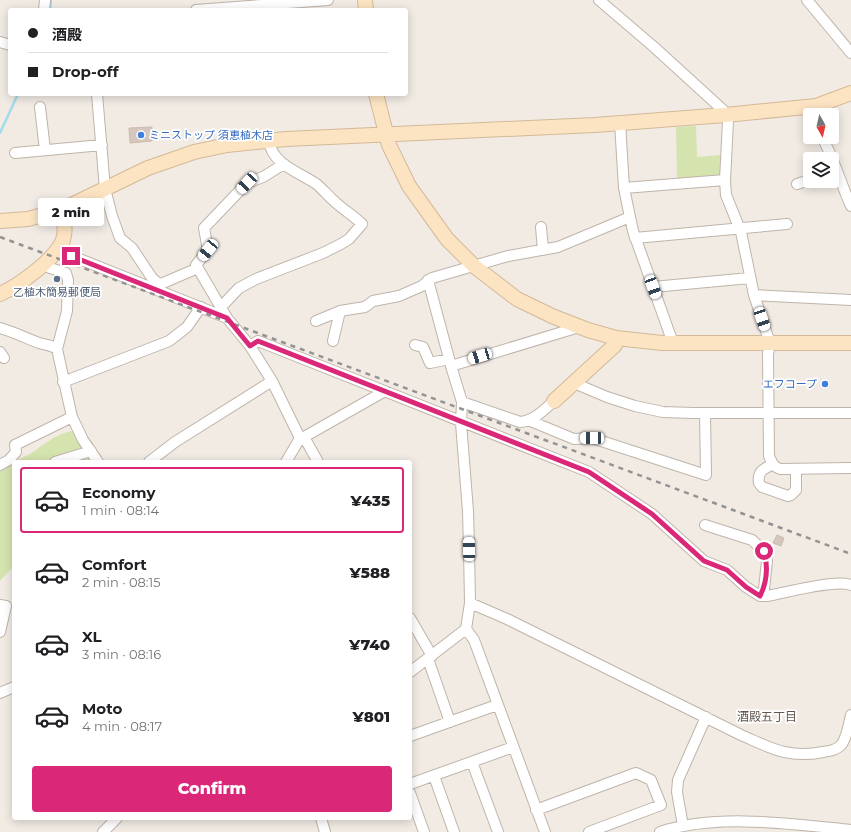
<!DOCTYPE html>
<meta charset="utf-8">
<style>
body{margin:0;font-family:Montserrat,"Noto Sans JP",sans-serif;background:#f2f2f2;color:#202124;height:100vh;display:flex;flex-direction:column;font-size:15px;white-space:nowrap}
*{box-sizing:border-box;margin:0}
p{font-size:13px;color:#757577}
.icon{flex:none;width:22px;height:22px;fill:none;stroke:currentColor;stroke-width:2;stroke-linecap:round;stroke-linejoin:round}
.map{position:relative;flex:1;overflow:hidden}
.panel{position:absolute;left:12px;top:460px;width:400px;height:360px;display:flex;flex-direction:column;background:#fff;border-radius:4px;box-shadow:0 2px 10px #0003}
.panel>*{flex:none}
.top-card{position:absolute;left:8px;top:8px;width:400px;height:88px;border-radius:4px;box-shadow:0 2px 10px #0003;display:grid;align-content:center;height:88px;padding:0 20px;background:#fff}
.needle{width:26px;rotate:172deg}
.buttons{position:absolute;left:803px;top:108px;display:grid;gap:8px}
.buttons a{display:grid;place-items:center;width:36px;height:36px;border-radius:4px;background:#fff;box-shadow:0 2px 10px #0003;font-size:20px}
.end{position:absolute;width:18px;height:18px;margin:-9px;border:5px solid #db2777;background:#fff;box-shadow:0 0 0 2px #fff}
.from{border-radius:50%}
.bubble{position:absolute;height:28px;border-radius:4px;background:#fff;box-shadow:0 2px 10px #0003;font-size:13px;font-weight:800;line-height:28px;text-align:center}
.car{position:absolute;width:12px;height:24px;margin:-12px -6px;border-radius:5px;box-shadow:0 0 3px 1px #0007;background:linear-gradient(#fff 24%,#345 0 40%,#fff 0 76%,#345 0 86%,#fff 0)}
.top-card b{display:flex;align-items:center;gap:14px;height:38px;font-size:15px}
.top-card b+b{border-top:1px solid #e0e0e0}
.top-card i{width:10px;height:10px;background:#202124}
ul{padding:7px 0 0;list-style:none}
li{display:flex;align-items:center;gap:12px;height:66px;margin:0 8px 6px;padding:0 12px;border:2px solid transparent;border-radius:4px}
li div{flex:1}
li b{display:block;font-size:15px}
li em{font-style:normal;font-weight:800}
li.selected{border-color:#db2777}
li>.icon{width:36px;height:36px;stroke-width:1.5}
.button{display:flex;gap:8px;margin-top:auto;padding:8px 20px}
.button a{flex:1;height:46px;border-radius:4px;background:#db2777;color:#fff;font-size:16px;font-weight:800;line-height:46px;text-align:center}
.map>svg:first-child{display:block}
.green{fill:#d5e4ae}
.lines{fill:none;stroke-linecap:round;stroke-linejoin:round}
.stream{stroke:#a2dbec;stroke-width:2.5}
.building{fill:#d5c7bd;stroke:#cdbbad}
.street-casing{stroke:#bfb4aa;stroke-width:12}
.secondary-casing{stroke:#d3b997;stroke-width:16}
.street{stroke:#fff;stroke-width:10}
.secondary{stroke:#fce4c3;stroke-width:14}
.rail{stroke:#939393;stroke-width:2.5;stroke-dasharray:5 5;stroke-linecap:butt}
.route{stroke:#db2777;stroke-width:5}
.shop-dot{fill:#3f7fe0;stroke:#fff;stroke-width:1.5}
.service-dot{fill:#5c6f8a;stroke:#fff;stroke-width:1.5}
.labels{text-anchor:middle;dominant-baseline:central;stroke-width:3.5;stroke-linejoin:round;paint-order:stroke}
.shop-label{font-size:11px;fill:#366cbe;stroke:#fff;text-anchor:start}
.service-label{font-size:11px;fill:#4e5e75;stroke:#fff}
.neighbourhood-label{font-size:12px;fill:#65574c;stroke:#fff}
</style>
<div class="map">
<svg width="851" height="832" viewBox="0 0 851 832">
<rect width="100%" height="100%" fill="#f1ebe4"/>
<path class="green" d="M 696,126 L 697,157 L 722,155 L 723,175 L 677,180 L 676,127 Z
M 72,431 L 85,434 L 93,443 L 94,462 L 14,462 L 14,566 L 0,581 L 0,465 C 11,463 20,459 30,454 C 44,445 55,434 72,431 Z"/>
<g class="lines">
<path class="stream" d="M 50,10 L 51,0
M 0,133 L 18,94"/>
</g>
<path class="building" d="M 152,127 L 152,141 L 130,143 L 129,128 Z
M 777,535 L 784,538 L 781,546 L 773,543 Z"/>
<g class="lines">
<defs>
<path id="street" d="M 599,0 L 654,47 L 723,110 L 728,121 L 725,180 L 726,195 L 741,232 L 754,295 L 770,343 L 768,354 L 769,456 C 772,463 773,466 780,469 L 851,468
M 807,0 L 851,53
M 44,10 L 45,0
M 196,10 L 328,0
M 0,42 L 10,45
M 97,94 L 105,189 L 112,216 L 120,238 L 132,248 L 152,278 L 159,284 L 163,283 L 198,268
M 40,107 L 45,150
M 620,123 L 624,188
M 822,137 C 834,159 841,184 851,206
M 15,153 L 102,145
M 284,164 L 263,177 L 247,183 L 204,228 L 208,250 L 196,265 L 227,318 L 250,346 L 272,381 L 300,438 L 304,437 L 318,462
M 797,184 L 810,180
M 630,217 L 633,231 L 673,343
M 541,227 L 543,250
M 635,238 L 787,224
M 57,250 L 227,318
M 44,264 L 50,268 L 66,273 L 68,280 L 67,311 L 57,349
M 653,287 L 750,278
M 754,295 L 851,300
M 221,307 L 239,288 L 256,279 L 323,253 L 341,244 L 349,239 L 362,224 C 353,215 342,209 333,200 C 327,195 322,188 315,183 C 298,172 272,164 269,141
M 316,321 L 340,311 L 365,307 L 373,301 L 399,296 L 422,286 L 432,278 L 508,256 L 558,247 L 630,217 L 624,188 L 725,180
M 0,328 C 14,332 26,338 39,343 C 46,345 51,345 57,349 L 72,417 L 83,440 L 98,462
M 333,341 L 340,311
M 415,345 L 423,347 L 430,363 L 449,359
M 250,346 L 258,341 L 589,472 L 652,514 L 704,561 L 727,570 L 746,587 L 760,596 L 767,596 C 785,593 835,579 851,585
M 0,352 L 4,358
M 451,366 L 579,327
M 63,382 L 169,341 L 187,327 L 201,307
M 574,383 L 607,397 L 635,406 L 663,412 L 693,413 L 851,413
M 462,402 L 520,422 C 534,421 545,409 554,401
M 528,420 L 574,439 L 592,438 L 706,475 L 705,413
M 304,437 L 385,391
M 55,462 L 91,451
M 149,462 L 175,442 L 272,381
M 286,462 L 300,438
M 773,464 C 764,469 757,471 759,483 L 762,487 L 788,496 L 791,495 L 796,490 L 796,469
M 0,465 L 9,460 L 16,452 L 15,445 L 72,417
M 705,525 L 752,540 L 764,551 L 767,561 L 764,589 L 760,596
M 470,603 L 507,619 L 741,735 C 771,748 788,759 823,752 C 830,751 837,750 842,744 C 847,736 849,724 851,715
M 0,605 L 6,606 L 0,632
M 410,618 L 432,656
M 466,629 L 474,640 L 545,832
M 428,659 L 450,722
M 410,672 L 466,629 L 470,603 L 469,549 L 468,511 L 461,423 L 462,402 L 451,366 L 428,280
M 0,693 L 14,687
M 410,736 L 497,705
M 472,762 L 498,832
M 434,776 L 454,832
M 410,784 L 513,747
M 410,793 L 424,832
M 536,810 L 636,773 L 651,780 L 661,805 L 589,832
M 321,818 L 325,832
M 683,826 L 677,792 L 678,780 L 706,717
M 103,832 L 117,818
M 660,832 C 717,813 792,824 851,830"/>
<path id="secondary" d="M 365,0 L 366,10
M 376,94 L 389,145 L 409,186 L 447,239 L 474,266 L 517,299 L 552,316 L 588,330 L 616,338 L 662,343 L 851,343
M 0,221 L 28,219 L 61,210 L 148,168 L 194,152 L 227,145 L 286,139 L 595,125 L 725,115 L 816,106 L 851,93
M 0,294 C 18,286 56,259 63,240 C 66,231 64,219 61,210
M 554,401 L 615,345 L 616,338"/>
</defs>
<use href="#street" class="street-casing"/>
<use href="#secondary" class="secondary-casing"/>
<use href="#street" class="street"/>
<use href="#secondary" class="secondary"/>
<path class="rail" d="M 0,237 L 851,554"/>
</g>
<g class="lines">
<path class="route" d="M 71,256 L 227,318 L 250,346 L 258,341 L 589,472 L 652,514 L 704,561 L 727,570 L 746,587 L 760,596 C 767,582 768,566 764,551"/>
</g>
<g class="shop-dot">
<circle cx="141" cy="135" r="4"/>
<circle cx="825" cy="384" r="4"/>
</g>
<circle class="service-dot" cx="57" cy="279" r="4"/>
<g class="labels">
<g class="shop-label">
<text x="149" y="135">ミニストップ 須恵植木店</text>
<text x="817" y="384" text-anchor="end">エフコープ</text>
</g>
<g class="service-label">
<text x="57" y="292">乙植木簡易郵便局</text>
</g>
<g class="neighbourhood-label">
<text x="767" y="716">酒殿五丁目</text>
</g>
</g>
</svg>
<div class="buttons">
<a><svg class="needle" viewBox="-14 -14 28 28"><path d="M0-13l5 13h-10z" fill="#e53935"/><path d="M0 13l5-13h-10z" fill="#757577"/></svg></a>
<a><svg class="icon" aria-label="layers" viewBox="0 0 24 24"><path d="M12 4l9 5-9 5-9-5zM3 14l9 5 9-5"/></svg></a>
</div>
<i class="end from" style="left:764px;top:551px"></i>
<i class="end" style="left:71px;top:256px"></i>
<div class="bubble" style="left:38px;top:198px;width:66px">2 min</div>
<i class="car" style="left:247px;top:183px;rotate:223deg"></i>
<i class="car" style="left:208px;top:250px;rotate:219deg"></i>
<i class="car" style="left:653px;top:287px;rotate:160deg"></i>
<i class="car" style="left:762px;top:319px;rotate:161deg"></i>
<i class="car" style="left:480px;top:356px;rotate:253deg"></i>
<i class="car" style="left:592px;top:438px;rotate:270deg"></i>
<i class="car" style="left:469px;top:549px;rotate:359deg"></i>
<div class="top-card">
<b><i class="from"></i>酒殿</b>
<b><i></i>Drop-off</b>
</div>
<section class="panel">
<ul>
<li class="selected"><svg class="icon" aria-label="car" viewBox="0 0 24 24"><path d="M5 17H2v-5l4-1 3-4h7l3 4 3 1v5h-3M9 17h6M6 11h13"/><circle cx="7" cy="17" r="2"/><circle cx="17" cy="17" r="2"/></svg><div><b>Economy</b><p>1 min · 08:14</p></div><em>¥435</em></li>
<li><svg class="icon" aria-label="car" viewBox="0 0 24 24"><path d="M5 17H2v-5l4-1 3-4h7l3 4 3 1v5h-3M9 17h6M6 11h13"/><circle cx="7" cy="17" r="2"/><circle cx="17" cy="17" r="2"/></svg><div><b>Comfort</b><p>2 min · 08:15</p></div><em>¥588</em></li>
<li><svg class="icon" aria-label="car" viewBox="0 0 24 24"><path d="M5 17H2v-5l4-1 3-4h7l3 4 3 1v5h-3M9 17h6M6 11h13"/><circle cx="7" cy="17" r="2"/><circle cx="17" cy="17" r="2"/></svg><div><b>XL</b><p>3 min · 08:16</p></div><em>¥740</em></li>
<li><svg class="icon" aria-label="car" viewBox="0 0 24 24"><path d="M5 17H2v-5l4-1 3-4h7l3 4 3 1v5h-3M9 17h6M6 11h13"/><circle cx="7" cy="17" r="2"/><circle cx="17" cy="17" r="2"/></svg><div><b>Moto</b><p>4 min · 08:17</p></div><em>¥801</em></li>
</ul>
<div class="button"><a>Confirm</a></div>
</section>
</div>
